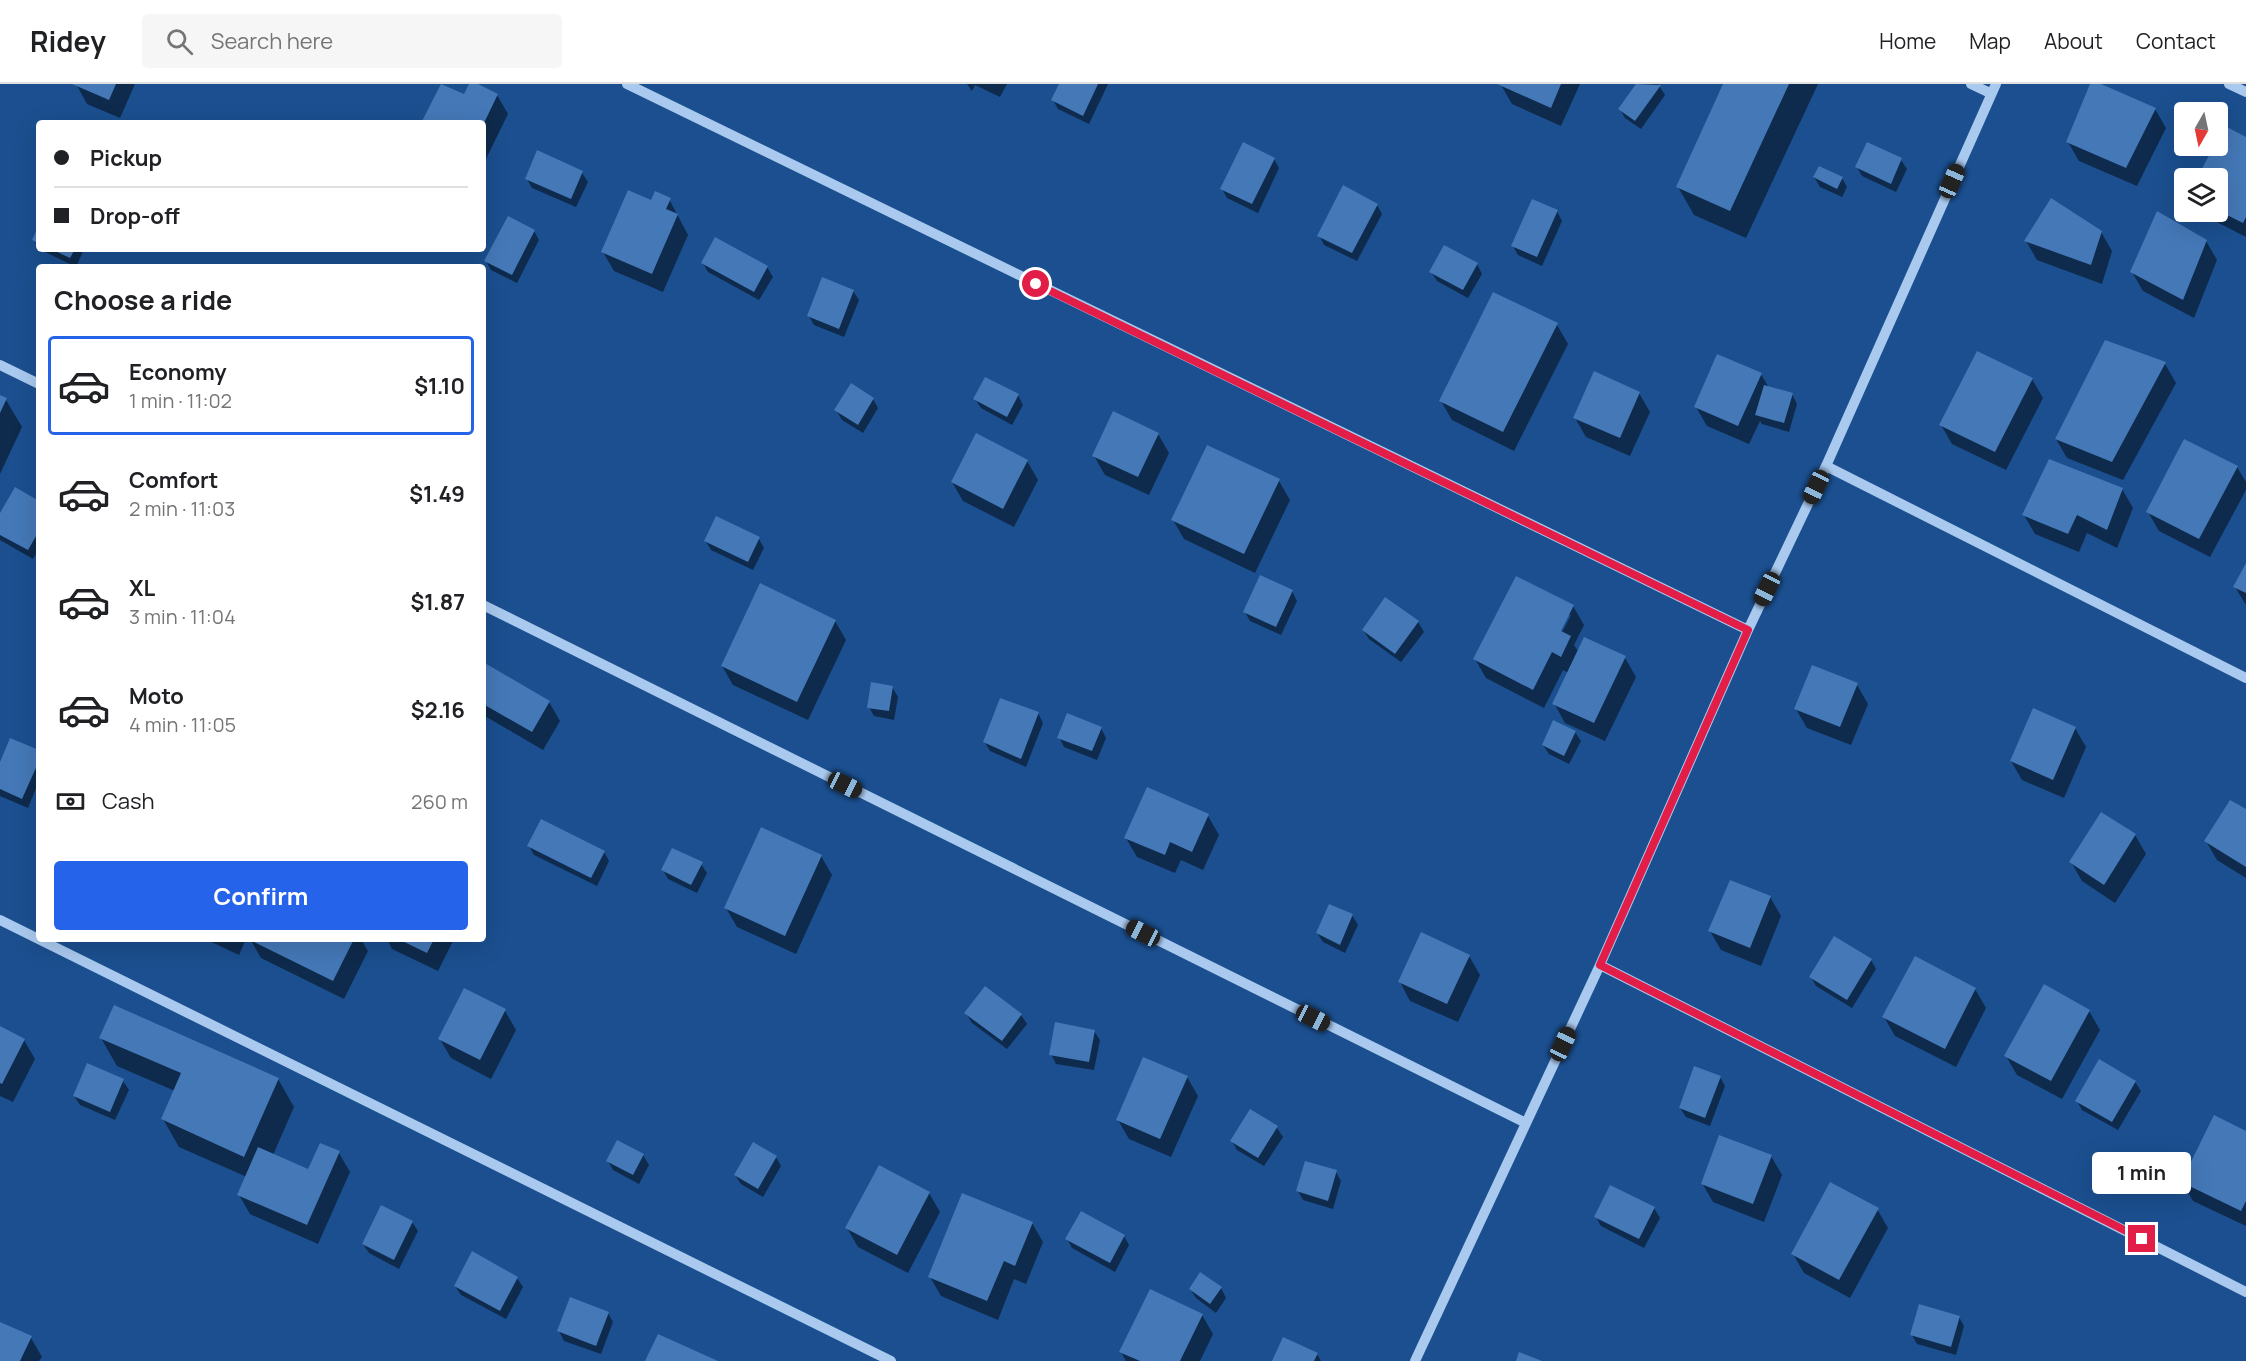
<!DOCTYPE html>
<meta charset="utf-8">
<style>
body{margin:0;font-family:Manrope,sans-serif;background:#f6f6f6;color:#202124;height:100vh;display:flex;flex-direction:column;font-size:22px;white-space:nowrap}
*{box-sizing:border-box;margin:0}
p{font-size:20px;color:#757577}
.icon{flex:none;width:33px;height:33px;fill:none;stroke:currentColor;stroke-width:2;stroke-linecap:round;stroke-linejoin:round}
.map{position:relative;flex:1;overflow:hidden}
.sheet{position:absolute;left:36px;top:180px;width:450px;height:678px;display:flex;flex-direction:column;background:#fff;border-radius:6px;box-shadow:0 6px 24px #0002}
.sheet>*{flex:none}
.top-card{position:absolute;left:36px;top:36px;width:450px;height:132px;border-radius:6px;box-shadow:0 6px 24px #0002;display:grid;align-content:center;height:132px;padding:0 18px;background:#fff}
.needle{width:39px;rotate:189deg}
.buttons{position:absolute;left:2174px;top:18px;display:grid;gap:12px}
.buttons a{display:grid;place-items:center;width:54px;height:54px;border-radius:6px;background:#fff;box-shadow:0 6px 24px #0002;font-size:30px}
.end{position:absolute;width:27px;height:27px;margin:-14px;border:8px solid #e11d48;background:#fff;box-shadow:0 0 0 3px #fff}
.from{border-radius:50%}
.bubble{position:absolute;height:42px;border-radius:6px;background:#fff;box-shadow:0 6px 24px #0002;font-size:20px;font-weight:700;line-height:42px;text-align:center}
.car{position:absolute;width:18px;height:36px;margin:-18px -9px;border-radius:8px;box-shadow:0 0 4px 2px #0007;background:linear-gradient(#222 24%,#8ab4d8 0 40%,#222 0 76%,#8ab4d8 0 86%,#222 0)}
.top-card b{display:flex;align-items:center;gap:21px;height:57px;font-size:22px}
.top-card b+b{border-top:2px solid #e0e0e0}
.top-card i{width:15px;height:15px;background:#202124}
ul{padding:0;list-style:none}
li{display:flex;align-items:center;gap:18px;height:99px;margin:0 12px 9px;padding:0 6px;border:3px solid transparent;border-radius:6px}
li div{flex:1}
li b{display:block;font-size:22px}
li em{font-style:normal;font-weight:700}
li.selected{border-color:#2563eb}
li>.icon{width:54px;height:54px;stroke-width:1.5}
h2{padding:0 18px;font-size:27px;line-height:72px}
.pay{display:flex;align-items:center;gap:15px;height:66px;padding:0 18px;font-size:22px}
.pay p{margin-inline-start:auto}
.action{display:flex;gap:12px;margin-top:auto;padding:12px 18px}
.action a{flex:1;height:69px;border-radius:6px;background:#2563eb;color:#fff;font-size:24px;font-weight:700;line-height:69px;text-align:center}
header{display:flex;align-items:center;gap:36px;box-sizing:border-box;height:84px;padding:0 30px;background:#fff;border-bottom:2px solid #e0e0e0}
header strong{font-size:28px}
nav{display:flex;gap:33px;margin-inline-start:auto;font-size:21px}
.search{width:420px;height:54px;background:#f6f6f6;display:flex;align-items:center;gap:15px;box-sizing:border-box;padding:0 21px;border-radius:6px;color:#757577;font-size:22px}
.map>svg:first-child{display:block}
.shadow{fill:#0007;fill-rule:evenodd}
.building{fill:#4478b7}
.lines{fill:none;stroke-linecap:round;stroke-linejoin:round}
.minor{stroke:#a9c9ee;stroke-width:10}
.route{stroke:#e11d48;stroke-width:8}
</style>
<header>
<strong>Ridey</strong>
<div class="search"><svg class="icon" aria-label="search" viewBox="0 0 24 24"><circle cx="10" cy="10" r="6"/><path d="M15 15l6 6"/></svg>Search here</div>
<nav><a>Home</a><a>Map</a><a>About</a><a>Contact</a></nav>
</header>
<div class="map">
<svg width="2246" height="1277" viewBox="0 0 2246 1277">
<rect width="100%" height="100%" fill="#1b4f8f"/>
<path class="shadow" d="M 76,0 L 135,0 L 120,34 L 87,20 Z
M 470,0 L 475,0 L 497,11 L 508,30 L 483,81 L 483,39 L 423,39 L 465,12 Z
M 967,0 L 1007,0 L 1000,13 L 975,1 L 972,7 Z
M 1060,0 L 1108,0 L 1089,40 L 1058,25 L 1053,16 Z
M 1580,0 L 1561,42 L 1512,20 L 1501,1 Z
M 1637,0 L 1658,0 L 1665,11 L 1641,45 L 1625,34 L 1620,25 Z
M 1725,0 L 1818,0 L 1746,154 L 1694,131 L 1678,103 Z
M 2092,0 L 2098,0 L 2155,25 L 2166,44 L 2137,102 L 2079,77 L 2068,58 Z
M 2246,55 L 2246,153 L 2201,130 L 2200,128 L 2217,128 L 2217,94 L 2199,94 L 2217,60 Z
M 538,68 L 582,89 L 588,98 L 576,123 L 532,104 L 527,95 Z
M 1274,75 L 1279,84 L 1258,129 L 1227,114 L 1222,105 Z
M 1901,76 L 1907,85 L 1896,108 L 1862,92 L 1857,83 Z
M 1814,93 L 1842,94 L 1847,103 L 1842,113 L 1820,103 Z
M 669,115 L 688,151 L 663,208 L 614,187 L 603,168 L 652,118 Z
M 1377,121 L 1382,130 L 1357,177 L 1324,161 L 1319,151 Z
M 1557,127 L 1562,137 L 1542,182 L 1518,171 L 1513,162 Z
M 39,144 L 39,165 L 84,165 L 76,183 L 39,165 L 34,156 Z
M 534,147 L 539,156 L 517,199 L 491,186 L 486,177 Z
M 2101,148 L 2112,167 L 2102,200 L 2037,176 L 2026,157 Z
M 2206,157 L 2217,176 L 2194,234 L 2143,207 L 2132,188 Z
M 703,179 L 767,183 L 773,193 L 759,216 L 708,188 Z
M 1477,180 L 1482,190 L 1468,214 L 1437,197 L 1431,188 Z
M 853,207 L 859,216 L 844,253 L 814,241 L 809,232 Z
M 1557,241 L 1568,260 L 1514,367 L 1452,336 L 1441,317 Z
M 2106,258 L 2165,280 L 2176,299 L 2123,396 L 2067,374 L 2056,355 Z
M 1761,290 L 1769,304 L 1792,310 L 1797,320 L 1789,348 L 1762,340 L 1760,337 L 1749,360 L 1707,342 L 1696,323 Z
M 2032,295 L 2043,314 L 2006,386 L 1952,360 L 1941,341 Z
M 1639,309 L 1650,328 L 1630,372 L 1586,353 L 1575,334 Z
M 1018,311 L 1023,321 L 1012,341 L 981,324 L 975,315 Z
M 0,313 L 6,316 L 22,343 L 0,390 Z
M 873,315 L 878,324 L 863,349 L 842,336 L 836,326 Z
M 1158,350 L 1169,369 L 1149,411 L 1105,391 L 1094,372 Z
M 1027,377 L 1038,396 L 1014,443 L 963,417 L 952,398 Z
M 2237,383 L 2246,398 L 2246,406 L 2210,473 L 2159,447 L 2148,428 Z
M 1279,397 L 1290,416 L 1255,489 L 1184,455 L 1173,436 Z
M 2122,405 L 2133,424 L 2117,464 L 2087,449 L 2079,468 L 2035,450 L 2024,431 Z
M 39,419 L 39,465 L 33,475 L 0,456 L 0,432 Z
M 759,455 L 764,464 L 753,486 L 711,466 L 705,456 Z
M 2246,482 L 2246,521 L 2235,503 Z
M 1292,507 L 1297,517 L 1281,551 L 1250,537 L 1245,528 Z
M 1385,515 L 1418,538 L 1424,548 L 1401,578 L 1369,555 L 1363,546 Z
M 1573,522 L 1584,541 L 1574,561 L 1578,567 L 1625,574 L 1636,593 L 1605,657 L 1565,639 L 1554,619 L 1568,589 L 1563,586 L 1544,624 L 1486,594 L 1475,575 ZM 1568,531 L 1571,531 L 1559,554 L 1556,553 Z
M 835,537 L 846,556 L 808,636 L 733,601 L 722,582 Z
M 483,580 L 549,618 L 560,637 L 543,666 L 483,631 Z
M 1857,601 L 1868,620 L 1851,661 L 1807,644 L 1796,625 Z
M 892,603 L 898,613 L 894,636 L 874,632 L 869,623 Z
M 1038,629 L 1043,639 L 1026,683 L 990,667 L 984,657 Z
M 1101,644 L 1106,654 L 1097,676 L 1064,663 L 1059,653 Z
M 2075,644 L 2086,663 L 2064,714 L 2022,696 L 2011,677 Z
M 1575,648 L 1581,657 L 1569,680 L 1549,670 L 1543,661 Z
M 39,668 L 39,697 L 28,724 L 0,712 L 0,682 Z
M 2246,727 L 2246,794 L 2217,776 L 2206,757 Z
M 1208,732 L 1219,751 L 1203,786 L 1181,776 L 1175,789 L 1137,773 L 1126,754 Z
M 2135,751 L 2146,770 L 2115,819 L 2082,797 L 2071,778 Z
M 529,762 L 604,768 L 609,777 L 597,802 L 534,771 Z
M 821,772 L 832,791 L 796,870 L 737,843 L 726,824 Z
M 701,780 L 707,789 L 697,809 L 668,795 L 663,786 Z
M 1770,813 L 1781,832 L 1761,882 L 1721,866 L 1710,847 Z
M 1330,822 L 1352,831 L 1358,841 L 1345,869 L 1323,858 L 1317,849 Z
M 205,855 L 246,855 L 239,871 Z
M 250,855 L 361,855 L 368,867 L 344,915 L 261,874 Z
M 387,855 L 454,855 L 438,887 L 392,865 Z
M 1469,872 L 1480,891 L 1458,938 L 1410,917 L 1400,898 Z
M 1871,876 L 1876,885 L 1852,924 L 1816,902 L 1811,893 Z
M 986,905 L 1021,931 L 1027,940 L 1007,965 L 972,939 L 966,929 Z
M 1975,905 L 1986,924 L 1956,983 L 1895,952 L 1884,933 Z
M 505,927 L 516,946 L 491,995 L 451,974 L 440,955 Z
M 2089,927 L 2100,946 L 2062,1015 L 2017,991 L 2006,972 Z
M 0,944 L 24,956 L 35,975 L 13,1018 L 0,1012 Z
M 1094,947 L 1100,956 L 1094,986 L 1056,980 L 1051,970 Z
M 101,954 L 278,995 L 294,1023 L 273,1071 L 309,1087 L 339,1069 L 350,1088 L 318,1160 L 250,1130 L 239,1111 L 247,1093 L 179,1063 L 163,1035 L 175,1007 L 117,982 Z
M 88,981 L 123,997 L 129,1006 L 115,1036 L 80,1021 L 74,1012 Z
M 1187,993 L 1198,1012 L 1171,1073 L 1129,1055 L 1118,1036 Z
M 1720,993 L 1725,1002 L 1710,1042 L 1686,1033 L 1680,1024 Z
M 2135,998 L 2141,1007 L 2118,1046 L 2082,1026 L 2077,1017 Z
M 1251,1027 L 1277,1044 L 1283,1053 L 1264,1082 L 1237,1066 L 1232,1057 Z
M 2246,1048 L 2246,1142 L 2193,1117 L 2182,1098 Z
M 643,1071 L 649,1081 L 639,1100 L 613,1086 L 608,1077 Z
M 1771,1072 L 1782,1091 L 1764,1138 L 1713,1118 L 1702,1099 Z
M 776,1073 L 781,1082 L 763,1113 L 741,1100 L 735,1091 Z
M 1336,1088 L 1341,1097 L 1333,1125 L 1303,1116 L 1298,1107 Z
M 1611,1103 L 1654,1124 L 1660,1134 L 1644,1164 L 1601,1142 L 1596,1133 Z
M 929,1109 L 940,1128 L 908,1189 L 858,1163 L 847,1144 Z
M 1877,1125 L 1888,1144 L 1850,1214 L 1804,1189 L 1793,1170 Z
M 412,1138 L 418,1147 L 399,1185 L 369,1169 L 363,1160 Z
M 1032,1139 L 1043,1158 L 1026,1200 L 1014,1195 L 998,1236 L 941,1212 L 930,1193 Z
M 1124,1152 L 1129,1161 L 1115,1188 L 1072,1164 L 1067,1155 Z
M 517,1194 L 523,1203 L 506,1235 L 461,1211 L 455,1202 Z
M 1221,1204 L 1226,1214 L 1216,1229 L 1196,1214 L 1190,1205 Z
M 608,1229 L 613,1238 L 601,1270 L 564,1257 L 559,1247 Z
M 1202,1231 L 1213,1250 L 1200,1277 L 1126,1277 L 1121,1268 Z
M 1959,1233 L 1964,1242 L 1956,1271 L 1917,1260 L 1912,1251 Z
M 0,1239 L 31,1254 L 42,1273 L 39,1277 L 0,1277 Z
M 1317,1270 L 1321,1277 L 1274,1277 Z"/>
<path class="building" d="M 72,0 L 116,0 L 109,16 Z
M 441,0 L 464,10 L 469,0 L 478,0 L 498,10 L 484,39 L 421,39 Z
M 1059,0 L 1098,0 L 1083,32 L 1051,16 Z
M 1497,0 L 1561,0 L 1551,24 Z
M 1636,0 L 1661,1 L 1635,37 L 1618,25 Z
M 1723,0 L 1789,0 L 1730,127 L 1676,103 Z
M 2090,0 L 2101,0 L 2156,24 L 2126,84 L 2066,58 Z
M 2225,42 L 2246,53 L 2246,133 L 2243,139 L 2217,126 L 2217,94 L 2197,94 L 2214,62 L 2217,62 L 2217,57 Z
M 1243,58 L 1275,74 L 1252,120 L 1220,105 Z
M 1867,58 L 1902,74 L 1891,100 L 1855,83 Z
M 537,66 L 583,87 L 571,115 L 525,95 Z
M 1819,82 L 1843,93 L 1837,105 L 1813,93 Z
M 1343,101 L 1378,120 L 1352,169 L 1317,152 Z
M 628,106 L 651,116 L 655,107 L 671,114 L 666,125 L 678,130 L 652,190 L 601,168 Z
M 2051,114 L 2102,147 L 2091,181 L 2024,157 Z
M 1532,115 L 1558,126 L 1537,173 L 1511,162 Z
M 2157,127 L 2207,156 L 2183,216 L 2130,188 Z
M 508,132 L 535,146 L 512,191 L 484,177 Z
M 39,141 L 39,160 L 32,156 Z
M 715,153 L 768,182 L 754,208 L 701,179 Z
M 1444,161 L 1478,179 L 1463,206 L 1429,188 Z
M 51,165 L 75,165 L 70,174 Z
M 822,193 L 854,206 L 839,245 L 807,232 Z
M 1493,208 L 1558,239 L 1503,348 L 1439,317 Z
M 2105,256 L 2166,278 L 2112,378 L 2055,355 Z
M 1977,267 L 2033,294 L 1995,368 L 1939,341 Z
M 1717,270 L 1762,289 L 1738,342 L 1694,323 Z
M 1594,287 L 1640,308 L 1620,354 L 1573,334 Z
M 985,293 L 1019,310 L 1007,333 L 973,315 Z
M 851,299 L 874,314 L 858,341 L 834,326 Z
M 1764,301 L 1793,309 L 1784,339 L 1755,331 Z
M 0,311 L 7,314 L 0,329 Z
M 1113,327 L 1159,349 L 1138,393 L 1092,372 Z
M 976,349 L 1028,376 L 1003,425 L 951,398 Z
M 2184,355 L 2238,382 L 2199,455 L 2146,428 Z
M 1207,361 L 1280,395 L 1244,470 L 1171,436 Z
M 2049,375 L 2123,404 L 2107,446 L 2077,431 L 2068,450 L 2022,431 Z
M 15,403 L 39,417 L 39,447 L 28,466 L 0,451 L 0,429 Z
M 716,432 L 760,453 L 748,478 L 704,457 Z
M 2246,479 L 2246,509 L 2233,503 Z
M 1260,491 L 1293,506 L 1276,543 L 1243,528 Z
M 1516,492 L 1574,521 L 1561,547 L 1571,552 L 1561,573 L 1552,568 L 1533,606 L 1473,575 Z
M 760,499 L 836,536 L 797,618 L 721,582 Z
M 1385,513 L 1419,537 L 1395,570 L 1362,546 Z
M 1584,553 L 1626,572 L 1594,639 L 1552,620 Z
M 483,578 L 550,617 L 532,648 L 483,620 Z
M 1812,581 L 1858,599 L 1840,643 L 1794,625 Z
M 871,598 L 893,602 L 889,627 L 867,624 Z
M 1000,614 L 1039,628 L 1021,675 L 983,658 Z
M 2033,624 L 2076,643 L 2053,696 L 2010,677 Z
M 1067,629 L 1102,643 L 1092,667 L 1057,654 Z
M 1553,636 L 1576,647 L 1564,672 L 1542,661 Z
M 10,654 L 39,666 L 39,677 L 22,715 L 0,705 L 0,678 Z
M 1147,703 L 1209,730 L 1192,768 L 1170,758 L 1165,771 L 1124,754 Z
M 2230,716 L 2246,725 L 2246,783 L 2204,757 Z
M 2101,728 L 2136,750 L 2104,801 L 2069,778 Z
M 541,735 L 605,767 L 591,794 L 527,762 Z
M 761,743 L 822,771 L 785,852 L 724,824 Z
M 672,764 L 703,778 L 691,801 L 661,786 Z
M 1730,796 L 1771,812 L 1750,864 L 1708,847 Z
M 1329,820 L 1353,830 L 1340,861 L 1316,849 Z
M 1421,848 L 1470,871 L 1447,920 L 1398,898 Z
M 1834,852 L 1872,875 L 1847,916 L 1809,893 Z
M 248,855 L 354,855 L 333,897 Z
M 398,855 L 434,855 L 427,869 Z
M 1915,872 L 1976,904 L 1945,965 L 1882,933 Z
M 2044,900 L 2090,926 L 2051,997 L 2004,972 Z
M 985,902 L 1022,930 L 1002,957 L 964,929 Z
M 464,904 L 506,925 L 480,976 L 438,955 Z
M 114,921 L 279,994 L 244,1073 L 161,1035 L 181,989 L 99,954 Z
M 1055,938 L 1095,946 L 1089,978 L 1049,971 Z
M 0,942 L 25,955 L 2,1000 L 0,999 Z
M 1143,973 L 1188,992 L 1160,1055 L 1116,1036 Z
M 2099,975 L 2136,997 L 2112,1038 L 2075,1017 Z
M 87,979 L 124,995 L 110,1028 L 73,1012 Z
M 1694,982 L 1721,992 L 1705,1034 L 1679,1024 Z
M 1250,1025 L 1278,1042 L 1258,1074 L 1230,1057 Z
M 2214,1031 L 2246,1047 L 2246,1117 L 2241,1127 L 2181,1098 Z
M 1719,1051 L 1772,1071 L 1753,1120 L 1701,1100 Z
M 617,1056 L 644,1070 L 633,1091 L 606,1077 Z
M 753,1058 L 777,1072 L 758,1105 L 734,1091 Z
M 320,1059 L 340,1067 L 307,1141 L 237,1111 L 258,1063 L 308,1085 Z
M 1305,1077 L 1337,1086 L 1328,1117 L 1296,1107 Z
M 879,1081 L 930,1108 L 897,1171 L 845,1144 Z
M 1830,1098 L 1879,1124 L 1839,1196 L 1791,1170 Z
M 1610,1101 L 1655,1123 L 1639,1155 L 1594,1133 Z
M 962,1109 L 1033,1138 L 1015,1182 L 1004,1177 L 987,1217 L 928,1193 Z
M 381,1121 L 413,1137 L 394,1176 L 362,1160 Z
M 1081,1127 L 1125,1151 L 1110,1179 L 1065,1155 Z
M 472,1167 L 518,1193 L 500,1227 L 454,1202 Z
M 1200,1188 L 1222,1203 L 1210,1220 L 1189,1205 Z
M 1150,1205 L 1203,1230 L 1180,1277 L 1140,1277 L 1119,1268 Z
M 570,1213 L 609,1228 L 596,1262 L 557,1247 Z
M 1919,1220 L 1960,1232 L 1951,1263 L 1910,1251 Z
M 0,1238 L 32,1252 L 20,1277 L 0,1277 Z
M 658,1250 L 718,1277 L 645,1277 Z
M 1283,1253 L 1318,1269 L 1314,1277 L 1272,1277 Z
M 1519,1268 L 1542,1277 L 1516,1277 Z"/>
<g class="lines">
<path class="minor" d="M 627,0 L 1748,546
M 1971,0 L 1990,9
M 2229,0 L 2246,8
M 0,281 L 39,300
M 1826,382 L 2246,594
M 483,521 L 1526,1039
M 0,836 L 891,1277
M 1600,881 L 2246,1208
M 1415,1277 L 1600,881 L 1748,546 L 1826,382 L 1996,0"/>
</g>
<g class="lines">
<path class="route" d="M 1036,200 L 1748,546 L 1600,881 L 2142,1155"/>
</g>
</svg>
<div class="buttons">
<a><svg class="needle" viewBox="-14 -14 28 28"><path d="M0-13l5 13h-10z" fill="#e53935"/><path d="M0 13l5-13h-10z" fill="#757577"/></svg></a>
<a><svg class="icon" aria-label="layers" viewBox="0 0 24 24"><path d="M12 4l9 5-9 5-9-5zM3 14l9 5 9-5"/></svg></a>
</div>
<i class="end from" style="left:1036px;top:200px"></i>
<i class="end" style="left:2142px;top:1155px"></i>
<div class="bubble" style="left:2092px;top:1068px;width:99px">1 min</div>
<i class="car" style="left:1952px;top:97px;rotate:24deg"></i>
<i class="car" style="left:1816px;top:403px;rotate:205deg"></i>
<i class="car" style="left:1767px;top:505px;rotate:206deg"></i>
<i class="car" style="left:845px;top:701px;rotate:116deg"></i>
<i class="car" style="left:1143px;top:849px;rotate:297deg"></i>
<i class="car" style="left:1313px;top:934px;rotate:117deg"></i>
<i class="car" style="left:1563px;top:960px;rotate:25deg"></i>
<div class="top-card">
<b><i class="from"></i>Pickup</b>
<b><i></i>Drop-off</b>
</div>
<section class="sheet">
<h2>Choose a ride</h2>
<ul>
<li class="selected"><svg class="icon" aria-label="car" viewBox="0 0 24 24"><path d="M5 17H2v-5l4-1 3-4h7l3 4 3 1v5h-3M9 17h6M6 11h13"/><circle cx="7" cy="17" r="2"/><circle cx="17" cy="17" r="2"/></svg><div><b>Economy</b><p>1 min · 11:02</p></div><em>$1.10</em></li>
<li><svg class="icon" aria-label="car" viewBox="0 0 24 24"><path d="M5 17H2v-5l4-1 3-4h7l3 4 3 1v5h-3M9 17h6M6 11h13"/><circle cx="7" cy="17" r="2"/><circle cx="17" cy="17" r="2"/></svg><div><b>Comfort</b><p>2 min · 11:03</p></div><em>$1.49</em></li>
<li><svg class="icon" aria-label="car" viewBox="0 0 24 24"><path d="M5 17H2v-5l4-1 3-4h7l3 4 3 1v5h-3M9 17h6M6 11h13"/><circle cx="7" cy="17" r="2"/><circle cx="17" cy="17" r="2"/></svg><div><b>XL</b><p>3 min · 11:04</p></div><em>$1.87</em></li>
<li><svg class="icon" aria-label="car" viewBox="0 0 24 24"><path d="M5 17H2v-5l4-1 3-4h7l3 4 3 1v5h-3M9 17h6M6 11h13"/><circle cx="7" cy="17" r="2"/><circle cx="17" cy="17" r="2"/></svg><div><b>Moto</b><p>4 min · 11:05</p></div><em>$2.16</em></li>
</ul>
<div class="pay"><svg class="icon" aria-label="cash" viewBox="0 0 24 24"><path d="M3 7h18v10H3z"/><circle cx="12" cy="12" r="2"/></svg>Cash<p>260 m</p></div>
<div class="action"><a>Confirm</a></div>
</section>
</div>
